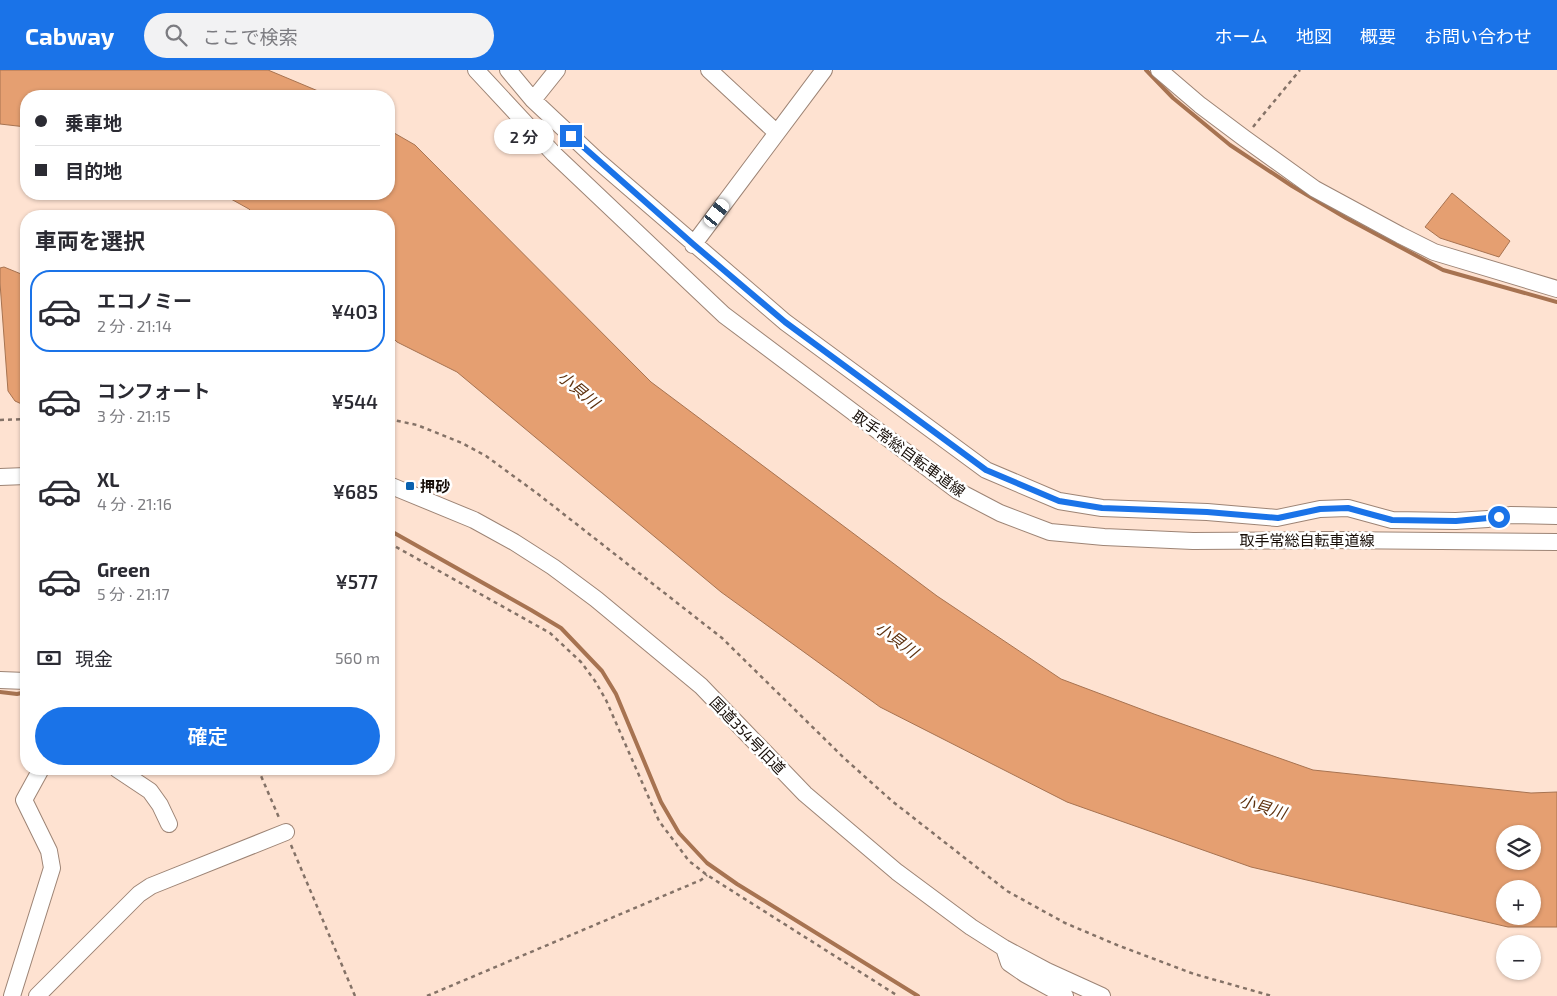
<!DOCTYPE html>
<html lang="ja">
<meta charset="utf-8">
<style>
body{margin:0;font-family:"Exo 2","Noto Sans JP",sans-serif;background:#f2f2f3;color:#2b2b33;height:100vh;display:flex;flex-direction:column;font-size:19px;white-space:nowrap}
*{box-sizing:border-box;margin:0}
p{font-size:16px;color:#7c7c81}
.icon{flex:none;width:28px;height:28px;fill:none;stroke:currentColor;stroke-width:2;stroke-linecap:round;stroke-linejoin:round}
.map{position:relative;flex:1;overflow:hidden}
.drawer{position:absolute;left:20px;top:140px;width:375px;height:565px;display:flex;flex-direction:column;background:#fff;border-radius:20px;box-shadow:0 1px 4px #0004}
.drawer>*{flex:none}
.guide{position:absolute;left:20px;top:20px;width:375px;height:110px;border-radius:20px;box-shadow:0 1px 4px #0004;display:grid;align-content:center;height:110px;padding:0 15px;background:#fff}
.tools{position:absolute;left:1496px;top:755px;display:grid;gap:10px}
.tools a{display:grid;place-items:center;width:45px;height:45px;border-radius:50%;background:#fff;box-shadow:0 1px 4px #0004;font-size:25px}
.end{position:absolute;width:22px;height:22px;margin:-11px;border:6px solid #1a73e8;background:#fff;box-shadow:0 0 0 2px #fff}
.from{border-radius:50%}
.bubble{position:absolute;height:35px;border-radius:18px;background:#fff;box-shadow:0 1px 4px #0004;font-size:16px;font-weight:600;line-height:35px;text-align:center}
.car{position:absolute;width:15px;height:30px;margin:-15px -8px;border-radius:6px;box-shadow:0 0 4px 1px #0007;background:linear-gradient(#fff 24%,#345 0 40%,#fff 0 76%,#345 0 86%,#fff 0)}
.guide b{display:flex;align-items:center;gap:18px;height:48px;font-size:19px}
.guide b+b{border-top:1px solid #e1e1e2}
.guide i{width:12px;height:12px;background:#2b2b33}
ul{padding:0;list-style:none}
li{display:flex;align-items:center;gap:15px;height:82px;margin:0 10px 8px;padding:0 5px;border:2px solid transparent;border-radius:20px}
li div{flex:1}
li b{display:block;font-size:19px}
li em{font-style:normal;font-weight:600}
li.current{border-color:#1a73e8}
li>.icon{width:45px;height:45px;stroke-width:1.5}
h2{padding:0 15px;font-size:22px;line-height:60px}
.pay{display:flex;align-items:center;gap:12px;height:55px;padding:0 15px;font-size:19px}
.pay p{margin-inline-start:auto}
.button{display:flex;gap:10px;margin-top:auto;padding:10px 15px}
.button a{flex:1;height:58px;border-radius:30px;background:#1a73e8;color:#fff;font-size:20px;font-weight:600;line-height:58px;text-align:center}
header{display:flex;align-items:center;gap:30px;box-sizing:border-box;height:70px;padding:0 25px;background:#1a73e8;color:#fff}
header strong{font-size:24px}
nav{display:flex;gap:28px;margin-inline-start:auto;font-size:18px}
.search{width:350px;height:45px;background:#f2f2f3;display:flex;align-items:center;gap:12px;box-sizing:border-box;padding:0 18px;border-radius:28px;color:#7c7c81;font-size:19px}
.map>svg:first-child{display:block}
.water{fill:#e59f71;stroke:#a77351;fill-rule:evenodd}
.lines{fill:none;stroke-linecap:round;stroke-linejoin:round}
.stream{stroke:#a77351;stroke-width:4}
.minor-casing{stroke:#9d8475;stroke-width:18}
.path{stroke:#847267;stroke-width:2.5;stroke-dasharray:4 4;stroke-linecap:butt}
.minor{stroke:#fff;stroke-width:16}
.route{stroke:#1a73e8;stroke-width:6}
.poi-dot{fill:#0a61af;stroke:#fff;stroke-width:2}
.labels{text-anchor:middle;dominant-baseline:central;stroke-width:5;stroke-linejoin:round;paint-order:stroke}
.street-label{font-size:15px;fill:#160d07;stroke:#fff}
.poi-label{font-size:15px;font-weight:bold;fill:#160d07;stroke:#fff;text-anchor:start}
.water-label{font-size:16px;font-style:italic;fill:#5e310e;stroke:#fff}
</style>
<header>
<strong>Cabway</strong>
<div class="search"><svg class="icon" aria-label="search" viewBox="0 0 24 24"><circle cx="10" cy="10" r="6"/><path d="M15 15l6 6"/></svg>ここで検索</div>
<nav><a>ホーム</a><a>地図</a><a>概要</a><a>お問い合わせ</a></nav>
</header>
<div class="map">
<svg width="1557" height="926" viewBox="0 0 1557 926">
<rect width="100%" height="100%" fill="#fee2d1"/>
<path class="water" d="M 0,0 L 268,0 L 330,26 L 26,26 L 26,57 L 0,54 Z
M 389,60 L 415,75 L 651,312 L 937,526 L 1061,609 L 1154,644 L 1313,700 L 1531,723 L 1557,722 L 1557,857 L 1508,857 L 1251,797 L 1067,732 L 880,637 L 721,522 L 457,302 L 397,272 L 389,264 L 389,146 L 256,146 L 249,139 L 222,124 L 389,124 ZM 1505,764 L 1532,764 L 1532,791 L 1505,791 ZM 1505,819 L 1532,819 L 1532,846 L 1505,846 Z
M 1452,123 L 1510,171 L 1499,187 L 1440,168 L 1425,157 Z
M 4,197 L 26,206 L 26,336 L 15,331 L 8,321 L 0,213 L 0,198 Z"/>
<g class="lines">
<path class="stream" d="M 1146,0 L 1173,28 L 1230,75 L 1292,116 L 1346,148 L 1443,200 L 1557,232
M 389,460 L 531,540 L 561,558 L 602,601 L 616,624 L 661,732 L 679,763 L 707,793 L 737,814 L 918,926
M 0,622 L 17,624 L 26,622"/>
<defs>
<path id="minor" d="M 476,0 L 554,84 L 724,245 L 958,421 L 1000,443 L 1050,462 L 1104,467 L 1193,471 L 1328,470 L 1557,472
M 508,0 L 533,30 L 597,90 L 785,252 L 986,400 L 1059,431 L 1102,438 L 1207,442 L 1277,448 L 1320,439 L 1348,438 L 1392,450 L 1456,451 L 1488,449 L 1510,445 L 1557,446
M 709,0 L 777,63
M 1159,0 L 1200,35 L 1244,68 L 1315,119 L 1400,165 L 1434,182 L 1557,219
M 533,30 L 557,0
M 693,175 L 824,0
M 0,407 L 26,406
M 389,415 L 474,450 L 514,472 L 553,497 L 596,529 L 701,616 L 805,724 L 897,802 L 971,857 L 1004,878 L 1047,901 L 1102,926
M 0,610 L 26,611
M 117,699 L 150,721 L 160,735 L 169,754
M 1004,878 L 1009,893 L 1025,904 L 1065,926
M 12,926 L 52,798 L 49,781 L 24,730 L 41,699
M 37,926 L 139,824 L 151,816 L 286,762"/>
</defs>
<use href="#minor" class="minor-casing"/>
<path class="path" d="M 1253,57 L 1300,0
M 389,349 L 417,355 L 462,373 L 486,386 L 538,424 L 722,568 L 844,688 L 892,731 L 1007,821 L 1065,853 L 1117,875 L 1194,904 L 1272,926
M 0,350 L 26,349
M 389,473 L 550,563 L 581,592 L 595,611 L 606,630 L 659,751 L 689,791 L 707,805 L 898,926
M 258,699 L 280,750
M 291,775 L 355,926
M 427,926 L 701,810 L 707,805"/>
<use href="#minor" class="minor"/>
</g>
<g class="lines">
<path class="route" d="M 571,66 L 693,174 L 785,252 L 986,400 L 1059,431 L 1102,438 L 1207,442 L 1278,448 L 1320,439 L 1348,438 L 1392,450 L 1456,451 L 1499,447"/>
</g>
<rect class="poi-dot" x="405" y="411" width="10" height="10" rx="2.5"/>
<g class="labels">
<g class="street-label">
<text transform="translate(909 383) rotate(36)">取手常総自転車道線</text>
<text x="1307" y="470">取手常総自転車道線</text>
<text transform="translate(748 665) rotate(46)">国道354号旧道</text>
</g>
<g class="poi-label">
<text x="420" y="416">押砂</text>
</g>
<g class="water-label">
<text transform="translate(579 319) rotate(40)">小貝川</text>
<text transform="translate(897 569) rotate(36)">小貝川</text>
<text transform="translate(1263 736) rotate(17)">小貝川</text>
</g>
</g>
</svg>
<div class="tools">
<a><svg class="icon" aria-label="layers" viewBox="0 0 24 24"><path d="M12 4l9 5-9 5-9-5zM3 14l9 5 9-5"/></svg></a>
<a>+</a>
<a>−</a>
</div>
<i class="end from" style="left:1499px;top:447px"></i>
<i class="end" style="left:571px;top:66px"></i>
<div class="bubble" style="left:494px;top:49px;width:60px">2 分</div>
<i class="car" style="left:717px;top:143px;rotate:37deg"></i>
<div class="guide">
<b><i class="from"></i>乗車地</b>
<b><i></i>目的地</b>
</div>
<section class="drawer">
<h2>車両を選択</h2>
<ul>
<li class="current"><svg class="icon" aria-label="car" viewBox="0 0 24 24"><path d="M5 17H2v-5l4-1 3-4h7l3 4 3 1v5h-3M9 17h6M6 11h13"/><circle cx="7" cy="17" r="2"/><circle cx="17" cy="17" r="2"/></svg><div><b>エコノミー</b><p>2 分 · 21:14</p></div><em>¥403</em></li>
<li><svg class="icon" aria-label="car" viewBox="0 0 24 24"><path d="M5 17H2v-5l4-1 3-4h7l3 4 3 1v5h-3M9 17h6M6 11h13"/><circle cx="7" cy="17" r="2"/><circle cx="17" cy="17" r="2"/></svg><div><b>コンフォート</b><p>3 分 · 21:15</p></div><em>¥544</em></li>
<li><svg class="icon" aria-label="car" viewBox="0 0 24 24"><path d="M5 17H2v-5l4-1 3-4h7l3 4 3 1v5h-3M9 17h6M6 11h13"/><circle cx="7" cy="17" r="2"/><circle cx="17" cy="17" r="2"/></svg><div><b>XL</b><p>4 分 · 21:16</p></div><em>¥685</em></li>
<li><svg class="icon" aria-label="car" viewBox="0 0 24 24"><path d="M5 17H2v-5l4-1 3-4h7l3 4 3 1v5h-3M9 17h6M6 11h13"/><circle cx="7" cy="17" r="2"/><circle cx="17" cy="17" r="2"/></svg><div><b>Green</b><p>5 分 · 21:17</p></div><em>¥577</em></li>
</ul>
<div class="pay"><svg class="icon" aria-label="cash" viewBox="0 0 24 24"><path d="M3 7h18v10H3z"/><circle cx="12" cy="12" r="2"/></svg>現金<p>560 m</p></div>
<div class="button"><a>確定</a></div>
</section>
</div>
